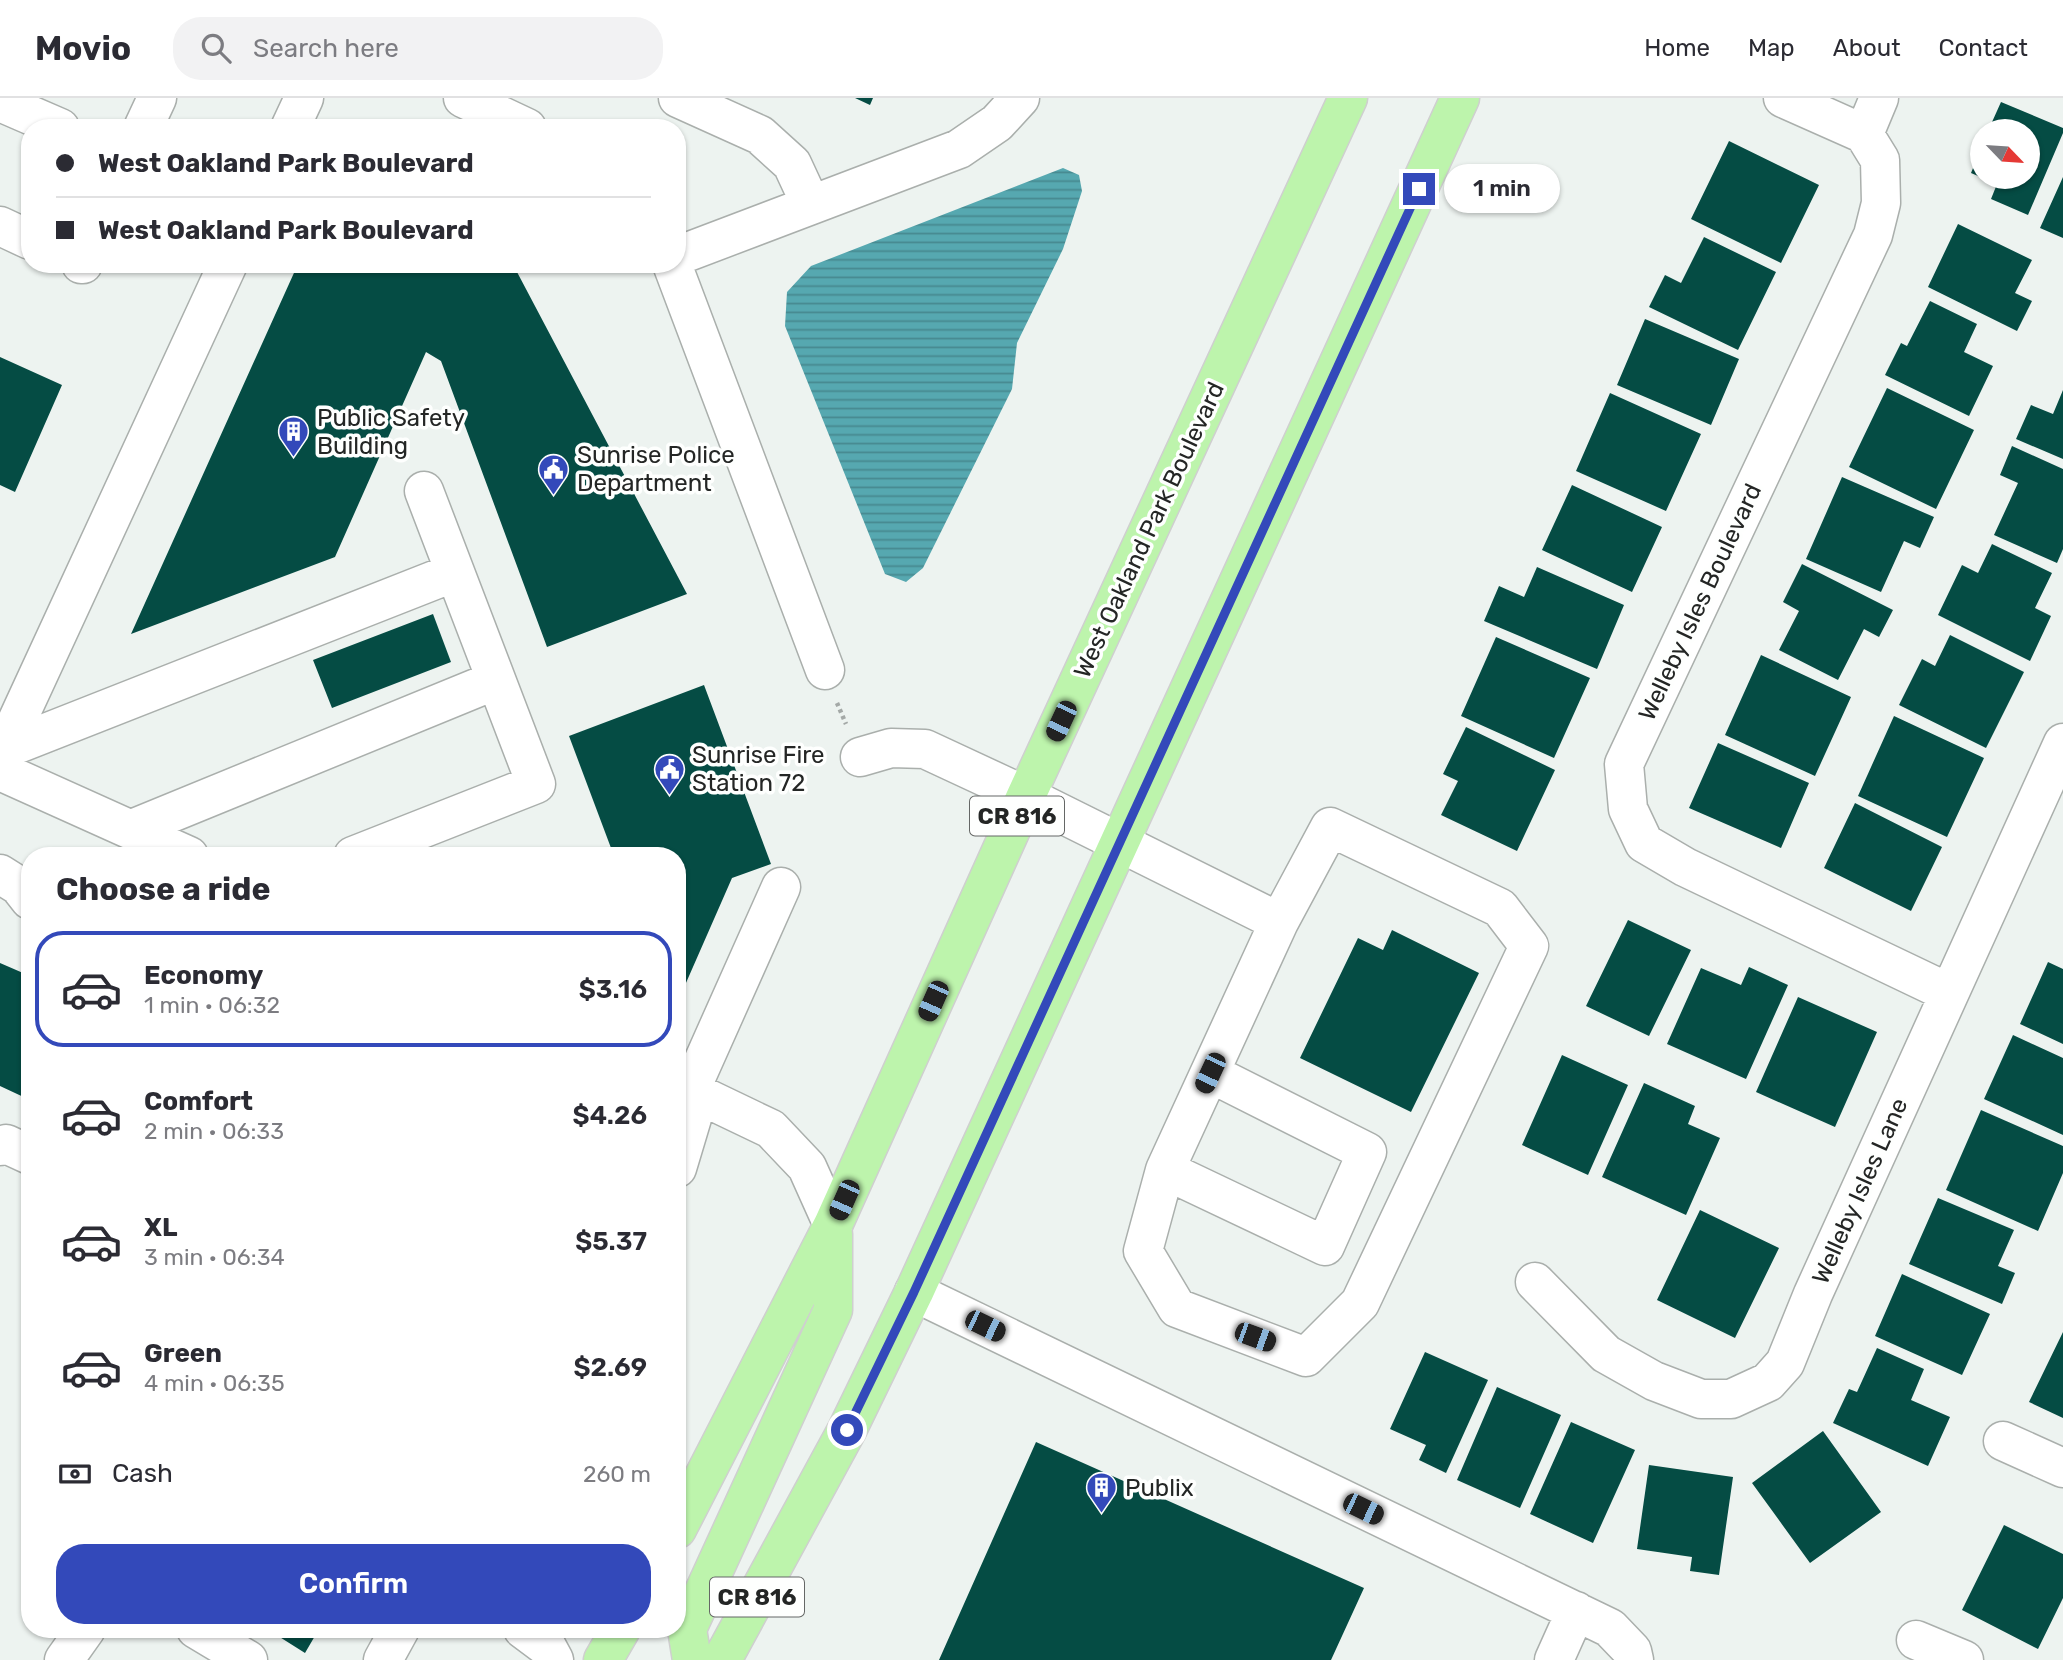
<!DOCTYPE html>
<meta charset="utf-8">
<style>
body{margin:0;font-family:Rubik,sans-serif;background:#f2f2f3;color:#2b2b33;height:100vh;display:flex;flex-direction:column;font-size:26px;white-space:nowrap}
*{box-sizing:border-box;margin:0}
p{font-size:23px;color:#7c7c81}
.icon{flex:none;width:38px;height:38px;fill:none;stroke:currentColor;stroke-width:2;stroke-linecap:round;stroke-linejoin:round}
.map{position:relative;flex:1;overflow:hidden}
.drawer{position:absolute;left:21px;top:749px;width:665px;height:791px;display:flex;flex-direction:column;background:#fff;border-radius:28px;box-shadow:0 2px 5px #0004}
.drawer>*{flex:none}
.guide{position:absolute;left:21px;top:21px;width:665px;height:154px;border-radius:28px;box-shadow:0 2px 5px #0004;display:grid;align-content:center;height:154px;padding:0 35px;background:#fff}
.needle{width:46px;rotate:115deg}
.controls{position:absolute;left:1970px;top:21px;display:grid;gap:14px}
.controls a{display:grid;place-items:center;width:70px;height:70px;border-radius:50%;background:#fff;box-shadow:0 2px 5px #0004;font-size:35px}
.end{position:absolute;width:32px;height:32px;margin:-16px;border:9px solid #3349ba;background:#fff;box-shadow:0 0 0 4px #fff}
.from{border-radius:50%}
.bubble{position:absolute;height:49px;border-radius:24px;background:#fff;box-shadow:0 2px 5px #0004;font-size:23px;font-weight:600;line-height:49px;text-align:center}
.car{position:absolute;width:21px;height:42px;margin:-21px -10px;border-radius:9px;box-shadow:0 0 5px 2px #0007;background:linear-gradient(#222 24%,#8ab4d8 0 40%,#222 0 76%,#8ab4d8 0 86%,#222 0)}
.guide b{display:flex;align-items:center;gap:24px;height:66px;font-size:26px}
.guide b+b{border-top:2px solid #e1e1e2}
.guide i{width:18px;height:18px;background:#2b2b33}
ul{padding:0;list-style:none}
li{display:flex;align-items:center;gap:21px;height:116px;margin:0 14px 10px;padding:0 21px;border:4px solid transparent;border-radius:28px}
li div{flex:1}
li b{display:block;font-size:26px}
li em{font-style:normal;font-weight:600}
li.current{border-color:#3349ba}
li>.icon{width:63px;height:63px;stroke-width:1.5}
h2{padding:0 35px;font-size:32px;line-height:84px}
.pay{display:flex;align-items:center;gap:18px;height:77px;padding:0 35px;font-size:26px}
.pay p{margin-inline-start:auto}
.action{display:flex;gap:14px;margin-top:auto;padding:14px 35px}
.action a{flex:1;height:80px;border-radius:28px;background:#3349ba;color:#fff;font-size:28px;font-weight:600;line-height:80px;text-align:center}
header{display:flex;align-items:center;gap:42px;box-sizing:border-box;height:98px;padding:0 35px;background:#fff;border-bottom:2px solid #e1e1e2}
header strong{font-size:33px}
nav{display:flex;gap:38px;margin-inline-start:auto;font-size:24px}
.search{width:490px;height:63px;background:#f2f2f3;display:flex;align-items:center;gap:18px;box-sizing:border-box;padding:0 24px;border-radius:28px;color:#7c7c81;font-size:26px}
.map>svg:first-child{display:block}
.water{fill:url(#water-rules)}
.building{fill:#054c44}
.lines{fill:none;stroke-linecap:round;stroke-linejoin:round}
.minor-casing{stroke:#aaafac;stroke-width:41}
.major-casing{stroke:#cfcfcf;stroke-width:41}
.path{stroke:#a4a9a7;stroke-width:4.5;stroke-dasharray:3.5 3.5;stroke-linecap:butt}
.minor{stroke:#fff;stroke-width:38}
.major{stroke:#bdf4ac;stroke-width:38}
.route{stroke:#3349ba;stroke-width:9}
.labels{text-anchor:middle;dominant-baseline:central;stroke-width:7;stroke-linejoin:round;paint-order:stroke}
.shield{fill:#fefffe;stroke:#656766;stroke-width:2}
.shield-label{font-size:23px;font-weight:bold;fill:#242625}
.poi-label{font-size:24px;fill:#242625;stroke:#fefffe;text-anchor:start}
.street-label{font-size:24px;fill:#242625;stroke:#fefffe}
</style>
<header>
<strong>Movio</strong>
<div class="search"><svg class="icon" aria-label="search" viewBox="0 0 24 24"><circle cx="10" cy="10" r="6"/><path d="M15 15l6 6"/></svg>Search here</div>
<nav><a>Home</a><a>Map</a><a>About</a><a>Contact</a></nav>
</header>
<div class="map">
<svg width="2063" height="1562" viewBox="0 0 2063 1562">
<defs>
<pattern id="water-rules" width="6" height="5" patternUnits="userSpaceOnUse" patternTransform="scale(1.75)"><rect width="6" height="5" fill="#56a8b0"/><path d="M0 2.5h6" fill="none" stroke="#47898f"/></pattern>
</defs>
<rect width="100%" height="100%" fill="#edf3f0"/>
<path class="water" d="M 1063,70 L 1079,77 L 1082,93 L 1063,151 L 1017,245 L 1012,291 L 923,470 L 906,484 L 885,476 L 785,228 L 787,194 L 811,168 Z"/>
<path class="building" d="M 855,0 L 873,0 L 870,7 Z
M 2001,4 L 2063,30 L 2063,35 L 2028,117 L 1991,101 L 1997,86 L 1971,75 L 1983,46 L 1983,79 L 2028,79 L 2028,33 L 1988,33 Z
M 1729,43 L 1819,87 L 1781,165 L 1691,121 Z
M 2063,79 L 2063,140 L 2040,130 Z
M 1958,126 L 2032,162 L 2015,195 L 2032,203 L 2017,233 L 1928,189 Z
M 1704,139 L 1776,174 L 1738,252 L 1649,209 L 1665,177 L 1681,185 Z
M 298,166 L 500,166 L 517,174 L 687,496 L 547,549 L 441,263 L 426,254 L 335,459 L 131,536 Z
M 1930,203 L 1977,226 L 1964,254 L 1993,268 L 1969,318 L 1885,277 L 1901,245 L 1907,248 Z
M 1645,221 L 1739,261 L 1711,327 L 1617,287 Z
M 0,259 L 62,287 L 15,394 L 0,387 Z
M 1887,290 L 1974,332 L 1936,411 L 1849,369 Z
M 2063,292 L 2063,361 L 2016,341 L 2031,307 L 2053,316 Z
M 1610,295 L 1701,336 L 1666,413 L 1576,373 Z
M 2012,348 L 2063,371 L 2063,451 L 2057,465 L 1994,437 L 2018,385 L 2000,377 Z
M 1842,379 L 1934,419 L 1920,450 L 1904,443 L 1881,494 L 1806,461 Z
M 1572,387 L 1662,429 L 1632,494 L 1542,452 Z
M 1992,446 L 2052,475 L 2035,510 L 2051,518 L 2030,563 L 1938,517 L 1962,467 L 1978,475 Z
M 1802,466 L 1893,512 L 1879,539 L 1864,531 L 1838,582 L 1779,552 L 1799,513 L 1783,504 Z
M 1537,469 L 1624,507 L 1597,571 L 1484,523 L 1499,488 L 1524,499 Z
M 433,516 L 451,564 L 332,610 L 313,562 Z
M 1950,537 L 2024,574 L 1986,650 L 1899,607 L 1922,561 L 1935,568 Z
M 1496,539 L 1590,580 L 1554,660 L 1461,618 Z
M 1761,557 L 1851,599 L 1815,678 L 1725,637 Z
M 704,587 L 771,766 L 732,780 L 682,894 L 677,896 L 677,758 L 614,758 L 569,638 Z
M 1894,618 L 1984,660 L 1947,739 L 1858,698 Z
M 1466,629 L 1555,672 L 1517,753 L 1441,717 L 1458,683 L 1443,676 Z
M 1718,645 L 1809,685 L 1781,750 L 1689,710 Z
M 1855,705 L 1942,749 L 1911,813 L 1824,770 Z
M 1628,822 L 1691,852 L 1649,938 L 1586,908 Z
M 1392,832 L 1479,875 L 1411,1014 L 1300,960 L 1358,840 L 1383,852 Z
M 2048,864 L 2063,871 L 2063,946 L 2020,926 Z
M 0,865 L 30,878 L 30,1002 L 0,988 Z
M 1749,869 L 1788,887 L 1746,981 L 1667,946 L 1701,870 L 1741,887 Z
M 1798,899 L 1877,934 L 1835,1029 L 1756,994 Z
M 2013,937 L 2063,960 L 2063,1037 L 1984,1001 Z
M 1562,957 L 1628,987 L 1588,1077 L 1522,1047 Z
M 1644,985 L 1695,1008 L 1688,1026 L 1720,1040 L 1686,1117 L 1602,1079 Z
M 1981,1012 L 2063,1048 L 2063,1075 L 2038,1133 L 1946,1092 Z
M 1938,1100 L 2014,1132 L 1998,1168 L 2015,1175 L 2002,1206 L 1909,1166 Z
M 1700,1112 L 1779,1150 L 1735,1240 L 1657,1202 Z
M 1902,1176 L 1990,1216 L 1962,1277 L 1875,1238 Z
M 2063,1234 L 2063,1320 L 2029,1304 Z
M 1877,1250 L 1924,1271 L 1911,1302 L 1950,1319 L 1928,1368 L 1833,1325 L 1849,1291 L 1857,1294 Z
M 1425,1254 L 1488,1282 L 1446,1375 L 1419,1362 L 1426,1347 L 1390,1331 Z
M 1497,1289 L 1561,1317 L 1520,1410 L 1457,1382 Z
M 1571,1324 L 1635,1352 L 1593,1445 L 1530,1416 Z
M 1823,1333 L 1881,1414 L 1810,1465 L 1752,1385 Z
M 1036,1344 L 1364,1490 L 1331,1562 L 939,1562 Z
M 1649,1367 L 1733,1379 L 1719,1477 L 1690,1473 L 1692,1459 L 1637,1451 Z
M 2004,1427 L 2063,1456 L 2063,1500 L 2038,1551 L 1962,1512 Z
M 267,1531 L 319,1531 L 305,1555 Z"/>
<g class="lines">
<defs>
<path id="minor" d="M 463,0 L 527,30
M 678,0 L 760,37 L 792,66 L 811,107
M 1783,0 L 1864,36 L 1880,62 L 1881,105 L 1873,137 L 1624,666 L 1628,711 L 1644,745 L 1685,769 L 1949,895
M 0,4 L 60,30
M 143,30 L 157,0
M 290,30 L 304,0
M 1864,36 L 1879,0
M 0,128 L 30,142
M 677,158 L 959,51 L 997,25 L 1020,0
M 81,166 L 83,166
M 672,166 L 825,572
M 5,651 L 455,474
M 860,659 L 891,650 L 925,651 L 1026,698 L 1279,824
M 0,660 L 228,166
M 0,673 L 189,758
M 132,731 L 496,582
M 353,758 L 536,686 L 424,393
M 0,776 L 19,788 L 30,802
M 677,986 L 771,1031 L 807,1069 L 833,1127
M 0,1048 L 6,1046 L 30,1057
M 677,1070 L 692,1020 L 690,993 L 781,789
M 1165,1072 L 1143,1153 L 1177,1210 L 1306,1259 L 1360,1205 L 1529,848 L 1500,810 L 1330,729 L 1279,824 L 1165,1072 L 1325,1148 L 1367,1054 L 1210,975
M 1535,1184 L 1606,1256 L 1654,1283 L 1701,1301 L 1731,1301 L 1768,1284 L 1785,1265 L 1813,1196 L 2063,645
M 914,1194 L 1610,1530 L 1632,1553 L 1634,1562
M 2003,1343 L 2063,1370
M 196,1531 L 248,1562
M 523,1531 L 547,1549 L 554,1562
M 1916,1542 L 1964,1562
M 64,1562 L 86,1531
M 383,1562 L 400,1531
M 1554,1562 L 1576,1513"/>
<path id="major" d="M 677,1431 L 833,1127 L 1026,698 L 1348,0
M 603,1562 L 621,1531
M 692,1562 L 687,1531 L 833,1212 L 833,1136
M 722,1562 L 847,1332 L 914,1194 L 1460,0"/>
</defs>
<use href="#minor" class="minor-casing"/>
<use href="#major" class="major-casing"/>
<path class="path" d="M 837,605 L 846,626"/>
<use href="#minor" class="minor"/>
<use href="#major" class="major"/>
</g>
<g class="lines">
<path class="route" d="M 847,1332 L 914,1194 L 1419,91"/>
</g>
<defs>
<symbol id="building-pin" viewBox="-11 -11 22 30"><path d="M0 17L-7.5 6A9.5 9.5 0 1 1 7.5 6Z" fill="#3349ba" stroke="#fefffe"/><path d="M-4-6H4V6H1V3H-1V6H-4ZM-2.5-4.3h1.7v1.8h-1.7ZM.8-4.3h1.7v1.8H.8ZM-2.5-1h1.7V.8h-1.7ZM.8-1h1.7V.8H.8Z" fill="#fff"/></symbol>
<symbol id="civic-pin" viewBox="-11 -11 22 30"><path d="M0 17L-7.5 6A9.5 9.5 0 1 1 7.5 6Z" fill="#3349ba" stroke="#fefffe"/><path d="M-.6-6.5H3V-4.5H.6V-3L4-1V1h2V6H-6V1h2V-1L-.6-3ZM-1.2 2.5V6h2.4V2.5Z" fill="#fff"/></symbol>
</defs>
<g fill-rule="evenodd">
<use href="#building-pin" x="276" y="316" width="35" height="47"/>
<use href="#civic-pin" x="536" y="354" width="35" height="47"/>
<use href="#civic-pin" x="652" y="654" width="35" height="47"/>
<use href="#building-pin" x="1084" y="1372" width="35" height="47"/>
</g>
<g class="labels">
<g class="shield">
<rect x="970" y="698.5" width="94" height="39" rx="5"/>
<rect x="710" y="1479.5" width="94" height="39" rx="5"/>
</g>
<g class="shield-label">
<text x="1017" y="718">CR 816</text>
<text x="757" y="1499">CR 816</text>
</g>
<g class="poi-label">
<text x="317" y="320">Public Safety<tspan x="317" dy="28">Building</tspan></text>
<text x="577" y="357">Sunrise Police<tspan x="577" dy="28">Department</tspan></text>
<text x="692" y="657">Sunrise Fire<tspan x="692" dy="28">Station 72</tspan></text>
<text x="1125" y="1390">Publix</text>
</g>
<g class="street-label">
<text transform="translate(1149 432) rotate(-65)">West Oakland Park Boulevard</text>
<text transform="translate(1700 504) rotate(-65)">Welleby Isles Boulevard</text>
<text transform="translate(1860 1093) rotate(-66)">Welleby Isles Lane</text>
</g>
</g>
</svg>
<div class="controls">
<a><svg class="needle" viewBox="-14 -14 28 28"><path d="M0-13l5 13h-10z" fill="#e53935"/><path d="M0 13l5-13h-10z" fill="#7c7c81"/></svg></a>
</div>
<i class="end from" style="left:847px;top:1332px"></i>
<i class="end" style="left:1419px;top:91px"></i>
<div class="bubble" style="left:1444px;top:66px;width:116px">1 min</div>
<i class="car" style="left:1061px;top:623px;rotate:205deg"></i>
<i class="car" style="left:933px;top:903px;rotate:204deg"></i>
<i class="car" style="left:1210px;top:975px;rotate:205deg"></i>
<i class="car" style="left:844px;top:1102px;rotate:204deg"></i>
<i class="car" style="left:985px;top:1228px;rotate:116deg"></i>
<i class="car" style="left:1255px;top:1239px;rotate:110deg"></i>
<i class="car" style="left:1363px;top:1411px;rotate:116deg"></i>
<div class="guide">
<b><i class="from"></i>West Oakland Park Boulevard</b>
<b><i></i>West Oakland Park Boulevard</b>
</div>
<section class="drawer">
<h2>Choose a ride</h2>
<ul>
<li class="current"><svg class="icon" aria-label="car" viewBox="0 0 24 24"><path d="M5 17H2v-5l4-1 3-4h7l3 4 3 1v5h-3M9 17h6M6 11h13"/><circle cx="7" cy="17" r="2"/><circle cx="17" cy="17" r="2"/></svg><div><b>Economy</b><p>1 min · 06:32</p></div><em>$3.16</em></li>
<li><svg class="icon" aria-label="car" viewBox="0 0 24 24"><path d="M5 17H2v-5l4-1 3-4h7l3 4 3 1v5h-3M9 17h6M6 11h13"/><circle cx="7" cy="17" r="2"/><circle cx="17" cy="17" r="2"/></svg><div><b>Comfort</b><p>2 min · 06:33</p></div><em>$4.26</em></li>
<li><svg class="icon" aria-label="car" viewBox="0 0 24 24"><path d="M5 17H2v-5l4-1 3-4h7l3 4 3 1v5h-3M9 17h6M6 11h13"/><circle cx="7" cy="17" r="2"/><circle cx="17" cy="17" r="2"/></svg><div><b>XL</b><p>3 min · 06:34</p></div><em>$5.37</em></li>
<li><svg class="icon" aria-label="car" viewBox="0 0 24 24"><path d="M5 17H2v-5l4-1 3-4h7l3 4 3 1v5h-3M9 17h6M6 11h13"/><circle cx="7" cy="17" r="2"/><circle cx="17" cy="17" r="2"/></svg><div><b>Green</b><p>4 min · 06:35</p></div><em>$2.69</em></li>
</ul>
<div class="pay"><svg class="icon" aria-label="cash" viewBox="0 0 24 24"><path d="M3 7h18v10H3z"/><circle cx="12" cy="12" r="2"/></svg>Cash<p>260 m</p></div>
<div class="action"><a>Confirm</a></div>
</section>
</div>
